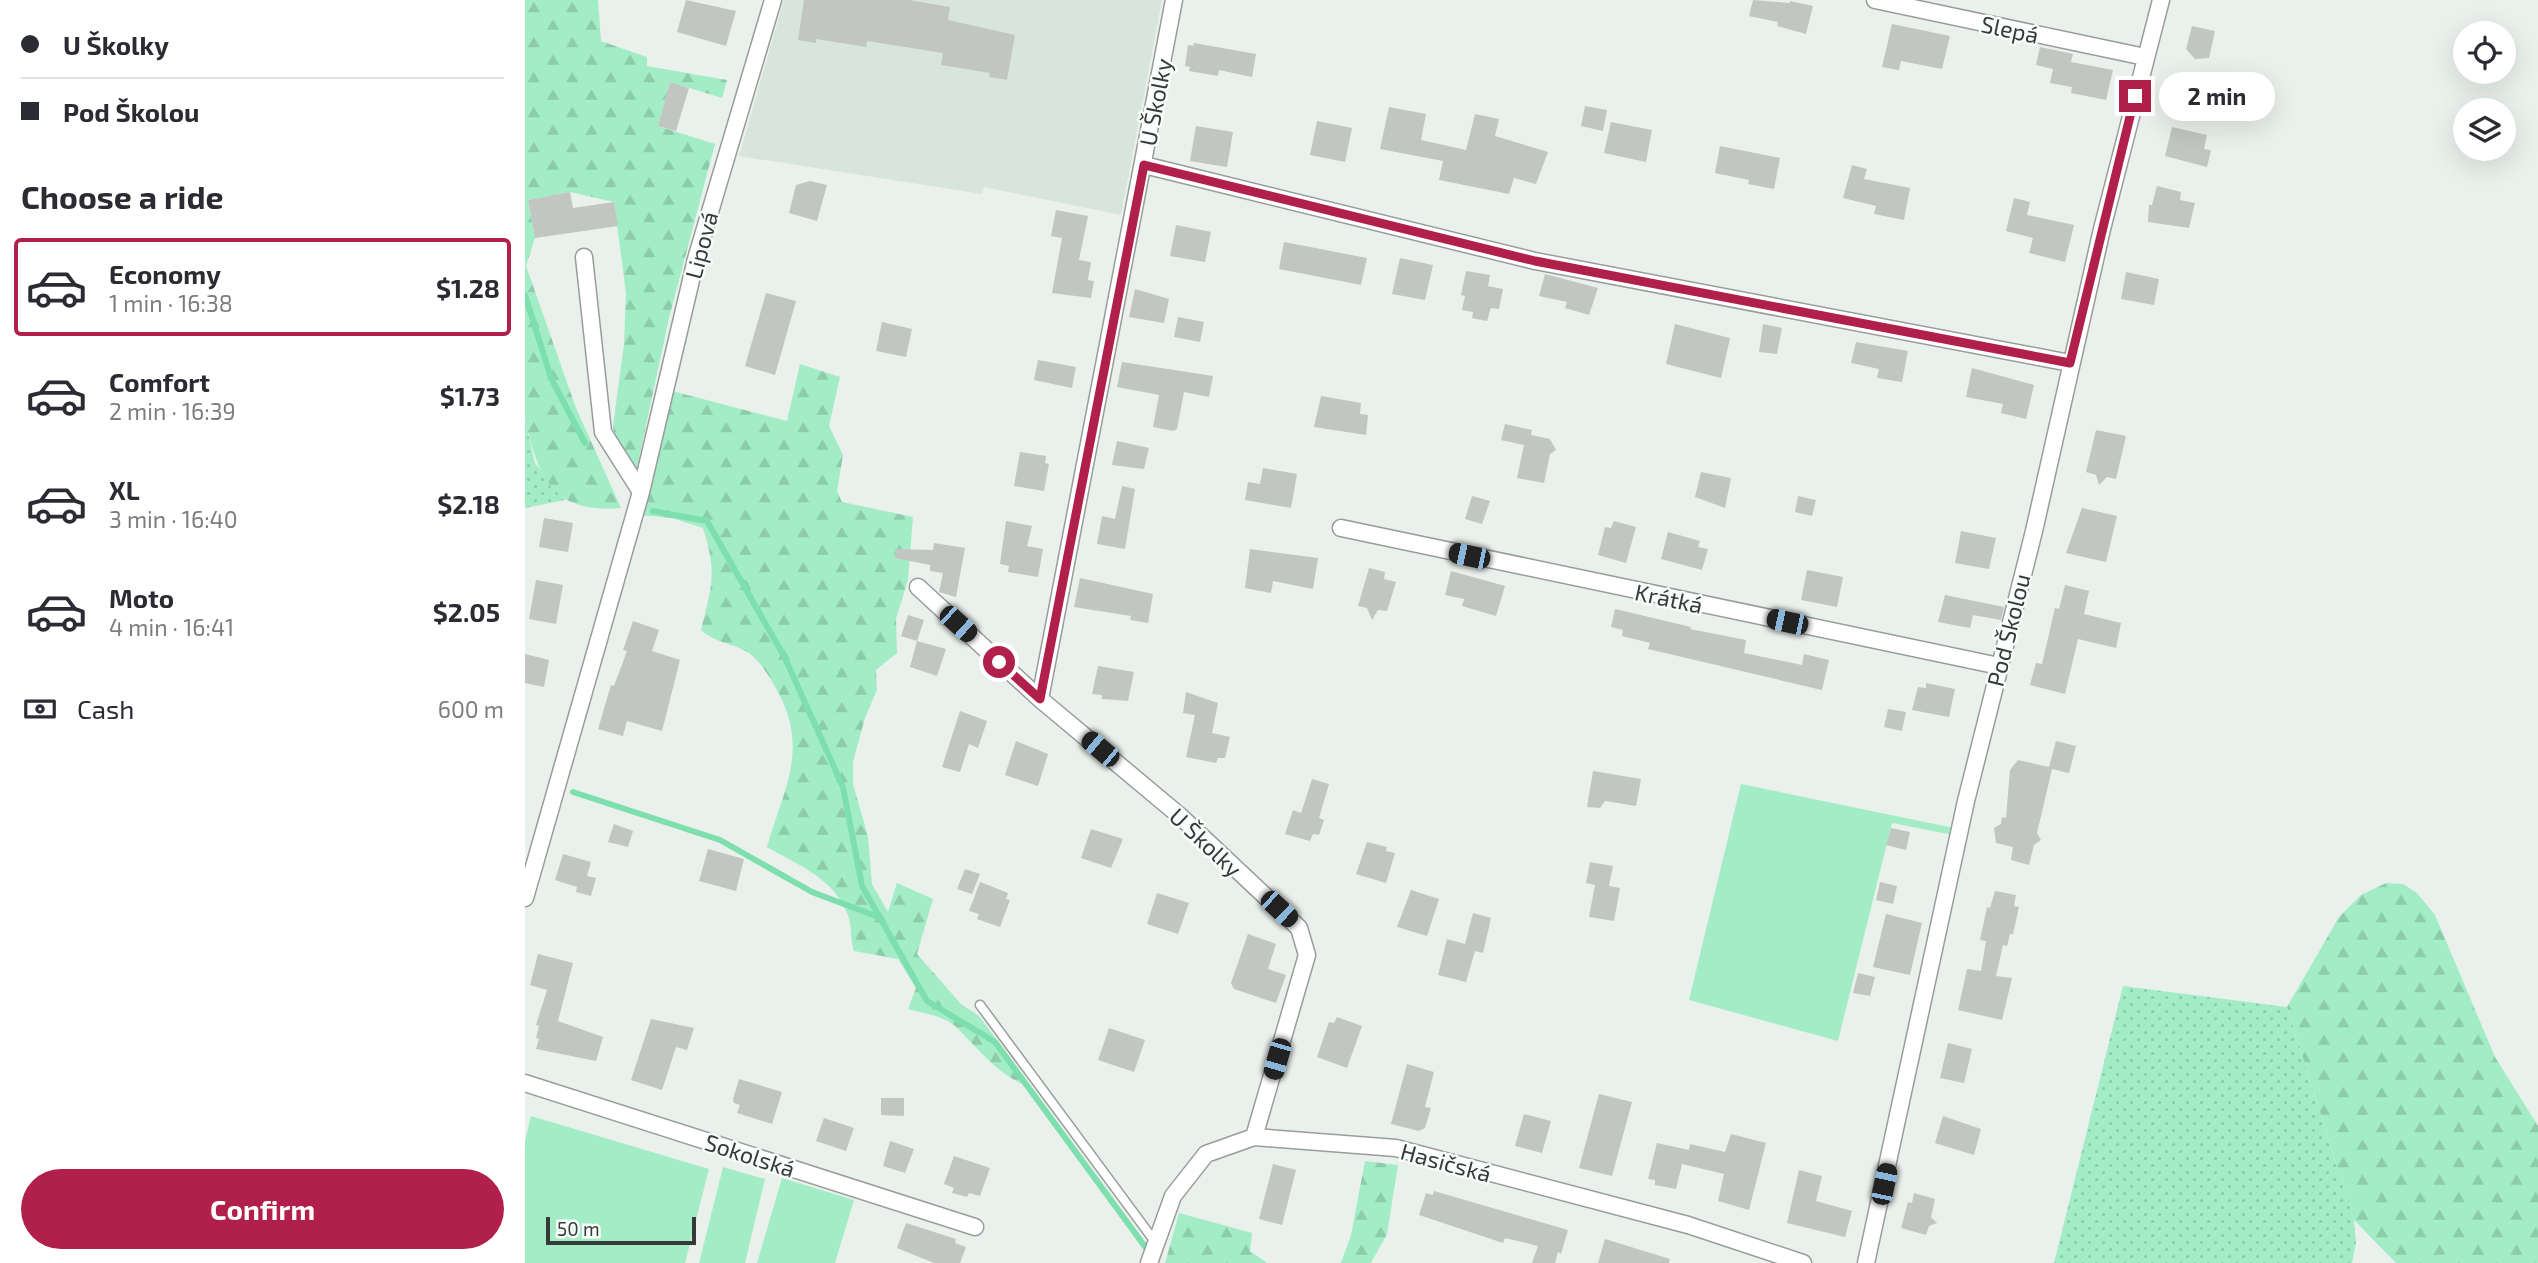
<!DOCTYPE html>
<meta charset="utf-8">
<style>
body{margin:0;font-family:"Exo 2",sans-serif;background:#f2f2f3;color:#2b2b33;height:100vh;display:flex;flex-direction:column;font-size:26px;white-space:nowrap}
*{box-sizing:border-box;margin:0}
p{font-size:23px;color:#7c7c81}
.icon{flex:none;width:38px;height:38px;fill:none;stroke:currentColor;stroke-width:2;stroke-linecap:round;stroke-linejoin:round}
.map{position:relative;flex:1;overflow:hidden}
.sheet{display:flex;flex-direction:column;background:#fff;width:525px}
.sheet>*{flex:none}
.top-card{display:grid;align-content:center;height:154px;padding:0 21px;background:#fff}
.buttons{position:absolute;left:1928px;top:21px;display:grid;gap:14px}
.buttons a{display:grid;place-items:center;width:63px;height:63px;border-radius:50%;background:#fff;box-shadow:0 7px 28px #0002;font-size:35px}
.scale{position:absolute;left:21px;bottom:18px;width:150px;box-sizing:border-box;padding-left:7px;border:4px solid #373a38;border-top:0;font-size:19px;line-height:24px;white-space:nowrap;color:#373a38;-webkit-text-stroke:5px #f7fdf9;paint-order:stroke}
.end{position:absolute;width:32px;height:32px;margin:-16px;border:9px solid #b1204b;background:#fff;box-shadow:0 0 0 4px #fff}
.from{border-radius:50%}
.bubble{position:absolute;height:49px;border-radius:24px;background:#fff;box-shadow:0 7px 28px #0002;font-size:23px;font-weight:700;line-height:49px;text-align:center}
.car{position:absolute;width:21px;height:42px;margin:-21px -10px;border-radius:9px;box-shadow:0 0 5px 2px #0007;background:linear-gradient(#222 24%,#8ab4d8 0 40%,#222 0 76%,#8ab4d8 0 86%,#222 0)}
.top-card b{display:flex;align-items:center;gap:24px;height:66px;font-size:26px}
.top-card b+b{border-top:2px solid #e1e1e2}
.top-card i{width:18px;height:18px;background:#2b2b33}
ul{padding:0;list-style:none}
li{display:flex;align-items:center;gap:21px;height:98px;margin:0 14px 10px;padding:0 7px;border:4px solid transparent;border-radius:7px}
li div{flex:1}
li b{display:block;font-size:26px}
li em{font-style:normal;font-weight:700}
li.current{border-color:#b1204b}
li>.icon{width:63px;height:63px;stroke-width:1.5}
h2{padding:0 21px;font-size:32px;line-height:84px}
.pay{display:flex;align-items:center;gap:18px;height:77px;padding:0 21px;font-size:26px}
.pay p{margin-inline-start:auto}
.button{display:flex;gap:14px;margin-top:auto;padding:14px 21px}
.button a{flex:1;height:80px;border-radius:42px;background:#b1204b;color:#fff;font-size:28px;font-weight:700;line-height:80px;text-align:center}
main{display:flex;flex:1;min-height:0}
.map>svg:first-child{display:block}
.built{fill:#d8e5dd}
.grass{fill:url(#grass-dots)}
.forest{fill:url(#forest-firs)}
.garden{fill:#a3edc6}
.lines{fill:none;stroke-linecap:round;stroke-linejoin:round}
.stream{stroke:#7edfae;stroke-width:6}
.building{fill:#c1c6c3}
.service-casing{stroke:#989d9a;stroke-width:11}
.minor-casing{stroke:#989d9a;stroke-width:19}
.service{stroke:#fff;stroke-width:8}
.minor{stroke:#fff;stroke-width:16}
.route{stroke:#b1204b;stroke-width:9}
.labels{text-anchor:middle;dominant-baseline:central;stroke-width:5;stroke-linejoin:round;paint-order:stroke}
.street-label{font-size:23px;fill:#373a38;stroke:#f7fdf9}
</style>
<main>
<section class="sheet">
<div class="top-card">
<b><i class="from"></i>U Školky</b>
<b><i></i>Pod Školou</b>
</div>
<h2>Choose a ride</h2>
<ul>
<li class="current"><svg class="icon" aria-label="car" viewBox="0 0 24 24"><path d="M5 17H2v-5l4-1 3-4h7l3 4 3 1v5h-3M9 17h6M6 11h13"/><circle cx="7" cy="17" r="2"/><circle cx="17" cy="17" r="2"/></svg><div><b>Economy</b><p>1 min · 16:38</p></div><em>$1.28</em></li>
<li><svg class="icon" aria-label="car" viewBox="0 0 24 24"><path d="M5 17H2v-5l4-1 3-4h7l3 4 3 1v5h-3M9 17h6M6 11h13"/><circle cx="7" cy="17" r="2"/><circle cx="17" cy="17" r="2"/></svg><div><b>Comfort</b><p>2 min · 16:39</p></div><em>$1.73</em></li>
<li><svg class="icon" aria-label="car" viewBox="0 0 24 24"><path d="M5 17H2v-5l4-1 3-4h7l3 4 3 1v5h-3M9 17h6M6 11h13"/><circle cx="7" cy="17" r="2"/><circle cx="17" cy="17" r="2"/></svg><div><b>XL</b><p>3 min · 16:40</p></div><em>$2.18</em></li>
<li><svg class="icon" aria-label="car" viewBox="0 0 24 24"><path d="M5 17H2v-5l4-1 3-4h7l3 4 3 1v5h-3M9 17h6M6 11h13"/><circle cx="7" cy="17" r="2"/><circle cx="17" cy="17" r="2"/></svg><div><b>Moto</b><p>4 min · 16:41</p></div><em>$2.05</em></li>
</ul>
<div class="pay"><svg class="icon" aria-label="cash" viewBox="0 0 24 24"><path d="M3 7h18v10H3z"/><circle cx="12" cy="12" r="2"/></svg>Cash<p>600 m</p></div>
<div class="button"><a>Confirm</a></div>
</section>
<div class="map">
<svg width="2013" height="1263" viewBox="0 0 2013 1263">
<defs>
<pattern id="grass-dots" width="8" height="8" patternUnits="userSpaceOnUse" patternTransform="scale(1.75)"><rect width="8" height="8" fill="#a3edc6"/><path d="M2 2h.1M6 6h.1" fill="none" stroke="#8dccab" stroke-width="1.8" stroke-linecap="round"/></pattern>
<pattern id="forest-firs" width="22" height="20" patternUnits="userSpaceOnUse" patternTransform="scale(1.75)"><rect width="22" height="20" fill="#a3edc6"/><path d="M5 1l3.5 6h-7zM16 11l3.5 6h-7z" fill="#8dccab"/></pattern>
</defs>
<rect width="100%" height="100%" fill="#eaf0ec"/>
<path class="built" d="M 259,0 L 637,0 L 596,215 L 459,187 L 457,194 L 214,156 Z"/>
<path class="grass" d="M 0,420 L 10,463 L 40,500 L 0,508 Z
M 1598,986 L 1762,1007 L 1829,1220 L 1831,1243 L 1827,1263 L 1529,1263 Z"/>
<path class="forest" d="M 0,0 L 73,0 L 76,41 L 122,57 L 122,66 L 202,80 L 197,98 L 145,82 L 133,126 L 190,144 L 144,318 L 111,472 L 91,443 L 88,426 L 99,344 L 101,293 L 89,202 L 45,192 L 3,200 L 10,238 L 1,266 L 51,408 L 96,508 C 28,514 14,478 0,420 Z
M 275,364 L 315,377 L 304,426 L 318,455 L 312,491 L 317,502 L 388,517 L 383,580 L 371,619 L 372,653 L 351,670 L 352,690 L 340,718 L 328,762 L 328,784 L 343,837 L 347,884 L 363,912 L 372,883 L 408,899 L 392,954 L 436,1004 L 454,1016 L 499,1077 L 497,1084 C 468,1070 452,1047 430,1026 C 419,1016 397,1013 383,1009 L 391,988 L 373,959 L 329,951 C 325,940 327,928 324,918 C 311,879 275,866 242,847 C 259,788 284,750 253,692 C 245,678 237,663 224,653 C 208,643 190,643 176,630 C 187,586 192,572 178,528 L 147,518 L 113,515 L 147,391 L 262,421 Z
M 1861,883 L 1878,884 L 1892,893 L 1910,915 L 1970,1057 L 2013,1126 L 2013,1263 L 1871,1263 L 1829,1220 L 1762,1007 L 1814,917 L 1836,895 Z
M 840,1161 L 873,1165 L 862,1234 L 846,1263 L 816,1263 L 826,1235 Z
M 654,1213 L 727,1233 L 725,1251 L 742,1263 L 640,1263 Z"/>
<path class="garden" d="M 1216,784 L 1429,828 L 1428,835 L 1367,823 L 1313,1041 L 1164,1000 Z
M 6,1116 L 184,1169 L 160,1263 L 0,1263 L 0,1141 Z
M 198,1167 L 240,1179 L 220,1263 L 174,1263 Z
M 257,1178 L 329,1200 L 310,1263 L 232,1263 Z"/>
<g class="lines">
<path class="stream" d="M 0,295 L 26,378 L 60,443
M 128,511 L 182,521 L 260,658 L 318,787 L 337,886 L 402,1001 L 470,1042 L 621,1248
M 48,792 L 195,840 L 287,892 L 356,918"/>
</g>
<path class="building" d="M 161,0 L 211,11 L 201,46 L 152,32 Z
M 279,0 L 384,0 L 425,7 L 423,20 L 490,35 L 482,80 L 464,77 L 465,73 L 416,65 L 418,53 L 342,41 L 341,47 L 291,39 L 291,43 L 273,40 Z
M 1228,0 L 1265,3 L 1265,1 L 1288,6 L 1281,34 L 1252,26 L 1253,22 L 1224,16 Z
M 1367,24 L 1425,36 L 1417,69 L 1376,61 L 1374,70 L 1357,67 Z
M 1667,26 L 1690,31 L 1684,58 L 1670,59 L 1661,49 Z
M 669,43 L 731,54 L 727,77 L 694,70 L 693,76 L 664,71 L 665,67 L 660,66 L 663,45 L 668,46 Z
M 1515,47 L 1548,54 L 1546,62 L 1588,70 L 1581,100 L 1546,93 L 1547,87 L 1525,83 L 1528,69 L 1511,65 Z
M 145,82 L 164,88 L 151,131 L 133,126 Z
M 1060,106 L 1082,110 L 1078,131 L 1056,126 Z
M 864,107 L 901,114 L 896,140 L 941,150 L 950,114 L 974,119 L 970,136 L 1023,152 L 1011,184 L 989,178 L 984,194 L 914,180 L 918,161 L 855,149 Z
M 792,121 L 827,128 L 820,162 L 785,155 Z
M 1086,122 L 1127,130 L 1121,162 L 1079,153 Z
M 671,126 L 708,132 L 702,167 L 665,161 Z
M 1647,127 L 1682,135 L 1679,149 L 1686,150 L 1682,167 L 1640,156 Z
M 1195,146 L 1255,158 L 1249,189 L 1223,184 L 1224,180 L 1190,173 Z
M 1327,165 L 1342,169 L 1339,179 L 1385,188 L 1379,220 L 1349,214 L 1351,206 L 1318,198 Z
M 285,181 L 302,185 L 292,221 L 264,213 L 271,185 Z
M 1632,186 L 1656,192 L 1655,200 L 1670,203 L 1664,228 L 1623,222 L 1624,205 L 1627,205 Z
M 45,192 L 48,208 L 89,202 L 93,226 L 10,238 L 3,200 Z
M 1489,198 L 1505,202 L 1502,215 L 1549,225 L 1540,262 L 1504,253 L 1508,238 L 1481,231 Z
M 531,210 L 563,216 L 554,260 L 566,262 L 563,280 L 569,281 L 566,298 L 527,293 L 537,238 L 526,236 Z
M 651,225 L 686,232 L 680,262 L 645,256 Z
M 759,242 L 842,258 L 836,285 L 754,269 Z
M 875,258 L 908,265 L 900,300 L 867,294 Z
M 941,271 L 965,275 L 963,286 L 978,289 L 974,309 L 966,308 L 962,321 L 947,318 L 948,312 L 937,310 L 940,296 L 936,295 Z
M 1601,272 L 1634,279 L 1629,305 L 1596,299 Z
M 1020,274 L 1073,288 L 1064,315 L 1040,308 L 1042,302 L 1014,296 Z
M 610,289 L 644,299 L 639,323 L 604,317 Z
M 241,293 L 271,301 L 250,375 L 220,366 Z
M 653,317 L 679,322 L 675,342 L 649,337 Z
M 357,322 L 387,329 L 381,357 L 351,351 Z
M 1150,324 L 1205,338 L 1196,378 L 1141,364 Z
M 1238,324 L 1257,328 L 1252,354 L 1234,352 Z
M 1331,342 L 1383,351 L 1377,382 L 1352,378 L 1354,369 L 1326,363 Z
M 513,360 L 551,367 L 547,388 L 509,380 Z
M 597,362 L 688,376 L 684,397 L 659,392 L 652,429 L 648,431 L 628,427 L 634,395 L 592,387 Z
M 1447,368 L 1509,385 L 1501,419 L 1476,413 L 1478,404 L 1441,397 Z
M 796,396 L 836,403 L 835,414 L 843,415 L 841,435 L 789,427 Z
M 980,424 L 1007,430 L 1006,435 L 1025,439 L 1031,450 L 1025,454 L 1019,483 L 992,478 L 999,445 L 976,440 Z
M 1571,430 L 1601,436 L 1591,479 L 1582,477 L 1574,485 L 1571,475 L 1561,472 Z
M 592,441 L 624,448 L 619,469 L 587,465 Z
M 495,452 L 521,456 L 520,463 L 524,464 L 519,491 L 489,486 Z
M 738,468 L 772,474 L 766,508 L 720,500 L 723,482 L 735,484 Z
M 1176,472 L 1206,478 L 1200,508 L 1170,497 Z
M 597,486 L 610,489 L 600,549 L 572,544 L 577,516 L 590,519 Z
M 947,496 L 965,501 L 957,524 L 940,519 Z
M 1273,496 L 1291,500 L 1287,516 L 1270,512 Z
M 1557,508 L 1592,516 L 1581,562 L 1541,553 Z
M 19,518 L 48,523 L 43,552 L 14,547 Z
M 481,521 L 507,526 L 502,546 L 518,549 L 513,577 L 483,572 L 484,566 L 475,564 Z
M 1089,521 L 1111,527 L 1101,563 L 1073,555 L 1080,527 L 1086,528 Z
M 1436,531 L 1471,538 L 1464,569 L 1430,563 Z
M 1143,532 L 1175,541 L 1173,547 L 1183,549 L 1177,570 L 1136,559 Z
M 409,543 L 440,548 L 431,597 L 414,592 L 418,573 L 405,571 L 405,565 L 370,558 L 371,549 L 408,550 Z
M 725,549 L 793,558 L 788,589 L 748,581 L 746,593 L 720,588 Z
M 844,568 L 860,572 L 859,579 L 871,582 L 862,611 L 853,610 L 847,620 L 842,608 L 833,606 Z
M 1282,570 L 1318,577 L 1312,607 L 1276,600 Z
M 926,571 L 980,586 L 971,616 L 937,606 L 939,599 L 920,595 Z
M 555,578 L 628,594 L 623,623 L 605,620 L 606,616 L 549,607 Z
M 11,580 L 38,585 L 31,624 L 4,619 Z
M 1540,585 L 1564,591 L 1559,614 L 1596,623 L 1591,648 L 1553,639 L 1540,694 L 1505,685 L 1511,663 L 1517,664 L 1530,608 L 1534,609 Z
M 1420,595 L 1479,607 L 1476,620 L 1448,615 L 1445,628 L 1413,622 Z
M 1090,609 L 1166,627 L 1165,629 L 1221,640 L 1219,653 L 1277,665 L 1279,654 L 1304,660 L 1297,690 L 1123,649 L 1125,643 L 1097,636 L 1098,630 L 1086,627 Z
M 383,615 L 399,620 L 392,641 L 376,636 Z
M 108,621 L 134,630 L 127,651 L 155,660 L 137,731 L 102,721 L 98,736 L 73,729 L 86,685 L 89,686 L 102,651 L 98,650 Z
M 392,641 L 421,649 L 412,676 L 385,667 Z
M 0,654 L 24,660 L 19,687 L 0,683 Z
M 573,666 L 609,672 L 603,701 L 577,699 L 577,695 L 567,694 Z
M 1401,683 L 1430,689 L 1424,717 L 1387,710 L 1393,687 L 1401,688 Z
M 661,692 L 693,703 L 687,733 L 705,737 L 700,758 L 693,758 L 691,763 L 661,757 L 670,715 L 658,713 Z
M 1363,709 L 1381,712 L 1377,731 L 1359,727 Z
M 435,711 L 462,721 L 453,748 L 444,744 L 435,772 L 417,767 Z
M 491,741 L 523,754 L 513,786 L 480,775 Z
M 1531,741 L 1551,746 L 1544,773 L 1527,769 L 1512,833 L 1516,840 L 1509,845 L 1504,865 L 1486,860 L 1488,847 L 1471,843 L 1469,828 L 1476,824 L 1477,817 L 1481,818 L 1485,770 L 1493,760 L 1524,767 Z
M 1068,771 L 1116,779 L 1111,806 L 1080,801 L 1075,808 L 1062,807 Z
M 787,779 L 804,784 L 794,818 L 799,820 L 794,835 L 788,834 L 785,841 L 760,834 L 768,810 L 776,813 Z
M 89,824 L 108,831 L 103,847 L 83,842 Z
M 1366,828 L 1385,832 L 1381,850 L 1361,845 Z
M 566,829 L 598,839 L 586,868 L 556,858 Z
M 842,842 L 862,847 L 861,851 L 870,853 L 861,883 L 831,874 Z
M 183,849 L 219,859 L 211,891 L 174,881 Z
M 38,854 L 66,862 L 62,876 L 71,878 L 66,896 L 51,892 L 52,887 L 30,880 Z
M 1065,862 L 1088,866 L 1084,886 L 1095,888 L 1089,921 L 1064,917 L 1070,885 L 1061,883 Z
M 440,869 L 455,874 L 447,894 L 432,889 Z
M 455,882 L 483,893 L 481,899 L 485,900 L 475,927 L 452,919 L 454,914 L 444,911 Z
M 1355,882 L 1372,886 L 1368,904 L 1351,900 Z
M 886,890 L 914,899 L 902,936 L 872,927 Z
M 1470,891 L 1491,895 L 1489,906 L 1494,907 L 1488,934 L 1485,934 L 1482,946 L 1478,945 L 1471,976 L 1487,978 L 1477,1020 L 1433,1010 L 1442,969 L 1456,971 L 1461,941 L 1455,940 L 1462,907 L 1465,908 Z
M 632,893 L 664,903 L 653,934 L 622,924 Z
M 948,913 L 966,918 L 958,953 L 950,951 L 941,982 L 913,975 L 922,939 L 940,944 Z
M 1361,914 L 1397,923 L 1385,975 L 1348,967 Z
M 723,934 L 751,944 L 743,969 L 761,975 L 751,1003 L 709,989 L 706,983 Z
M 13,954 L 48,963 L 33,1021 L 78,1037 L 71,1061 L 11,1049 L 14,1039 L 11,1038 L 14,1026 L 11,1025 L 22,990 L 5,985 Z
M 1333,973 L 1350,977 L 1345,996 L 1328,993 Z
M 812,1017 L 837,1026 L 822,1068 L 792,1057 L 804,1022 L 809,1023 Z
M 126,1019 L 169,1028 L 162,1050 L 151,1047 L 137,1090 L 106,1080 Z
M 584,1028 L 620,1040 L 609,1072 L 573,1060 Z
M 1423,1043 L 1447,1049 L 1439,1083 L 1415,1078 Z
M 882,1064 L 909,1072 L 900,1107 L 906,1108 L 900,1128 L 894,1131 L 866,1124 Z
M 214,1079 L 257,1092 L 247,1124 L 212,1113 L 215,1105 L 209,1103 L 208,1099 Z
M 1074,1094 L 1107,1102 L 1087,1176 L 1054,1168 Z
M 356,1098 L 379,1098 L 379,1116 L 356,1115 Z
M 999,1114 L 1026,1121 L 1017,1153 L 990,1146 Z
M 1418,1116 L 1456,1129 L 1449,1155 L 1410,1143 Z
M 299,1118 L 329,1128 L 321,1151 L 291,1141 Z
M 1206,1134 L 1241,1143 L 1224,1210 L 1193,1201 L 1199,1174 L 1157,1164 L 1151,1189 L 1130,1185 L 1130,1180 L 1123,1179 L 1132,1143 L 1164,1150 L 1165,1144 L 1200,1152 Z
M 365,1141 L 389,1149 L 380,1173 L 358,1166 Z
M 429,1156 L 465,1168 L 455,1196 L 444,1193 L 442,1197 L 427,1193 L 429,1188 L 419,1184 Z
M 748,1164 L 771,1170 L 757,1225 L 734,1219 Z
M 1274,1170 L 1297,1176 L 1291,1201 L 1327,1211 L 1320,1237 L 1262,1223 Z
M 909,1191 L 1043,1230 L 1036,1254 L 1033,1252 L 1030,1263 L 1007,1263 L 1013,1246 L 980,1238 L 978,1243 L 894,1215 L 901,1193 L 908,1195 Z
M 1389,1193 L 1410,1199 L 1406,1217 L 1412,1223 L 1404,1226 L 1401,1235 L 1376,1228 L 1383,1202 L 1387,1203 Z
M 381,1223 L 431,1239 L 430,1243 L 441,1247 L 435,1263 L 409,1263 L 372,1248 Z
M 1080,1239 L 1145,1259 L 1144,1263 L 1073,1263 Z"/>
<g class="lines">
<defs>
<path id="service" d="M 455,1005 L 631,1243"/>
<path id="minor" d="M 649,0 L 515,699 L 655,816 L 774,928 L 782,955 L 729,1137
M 1350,0 L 1620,57
M 619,165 L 1010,261 L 1545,363
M 59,257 L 78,432 L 116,492
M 816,528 L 1474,666
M 393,587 L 515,699
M 0,898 L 116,492 L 171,259 L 248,0
M 0,1083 L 450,1227
M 624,1263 L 648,1196 L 681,1154 L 729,1137 L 871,1148 L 1163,1225 L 1278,1263
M 1341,1263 L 1441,801 L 1509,531 L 1577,229 L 1636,0"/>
</defs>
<use href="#service" class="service-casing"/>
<use href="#minor" class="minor-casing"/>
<use href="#service" class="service"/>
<use href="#minor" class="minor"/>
</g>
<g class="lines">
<path class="route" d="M 474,662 L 515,699 L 619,165 L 1010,261 L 1545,363 L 1610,96"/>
</g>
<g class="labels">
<g class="street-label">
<text transform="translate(1485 29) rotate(12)">Slepá</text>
<text transform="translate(630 102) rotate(-79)">U Školky</text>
<text transform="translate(176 245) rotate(-75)">Lipová</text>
<text transform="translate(1144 598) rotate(12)">Krátká</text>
<text transform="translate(1483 630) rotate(-76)">Pod Školou</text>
<text transform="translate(681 842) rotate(43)">U Školky</text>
<text transform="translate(225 1155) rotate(18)">Sokolská</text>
<text transform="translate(921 1162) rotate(15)">Hasičská</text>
</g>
</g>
</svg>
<div class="buttons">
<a><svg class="icon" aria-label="locate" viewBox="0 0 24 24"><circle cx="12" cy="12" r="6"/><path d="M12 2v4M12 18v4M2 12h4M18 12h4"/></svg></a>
<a><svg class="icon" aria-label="layers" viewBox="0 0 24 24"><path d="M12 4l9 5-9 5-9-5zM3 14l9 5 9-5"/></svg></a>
</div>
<div class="scale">50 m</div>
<i class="end from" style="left:474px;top:662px"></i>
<i class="end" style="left:1610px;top:96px"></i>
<div class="bubble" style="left:1634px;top:72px;width:116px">2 min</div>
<i class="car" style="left:944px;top:556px;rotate:282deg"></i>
<i class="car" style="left:1262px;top:622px;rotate:282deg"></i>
<i class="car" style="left:433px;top:624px;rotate:132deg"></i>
<i class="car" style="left:575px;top:749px;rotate:310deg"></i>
<i class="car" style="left:754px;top:909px;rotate:133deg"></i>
<i class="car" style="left:752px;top:1059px;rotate:196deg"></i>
<i class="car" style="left:1359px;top:1184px;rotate:12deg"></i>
</div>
</main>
